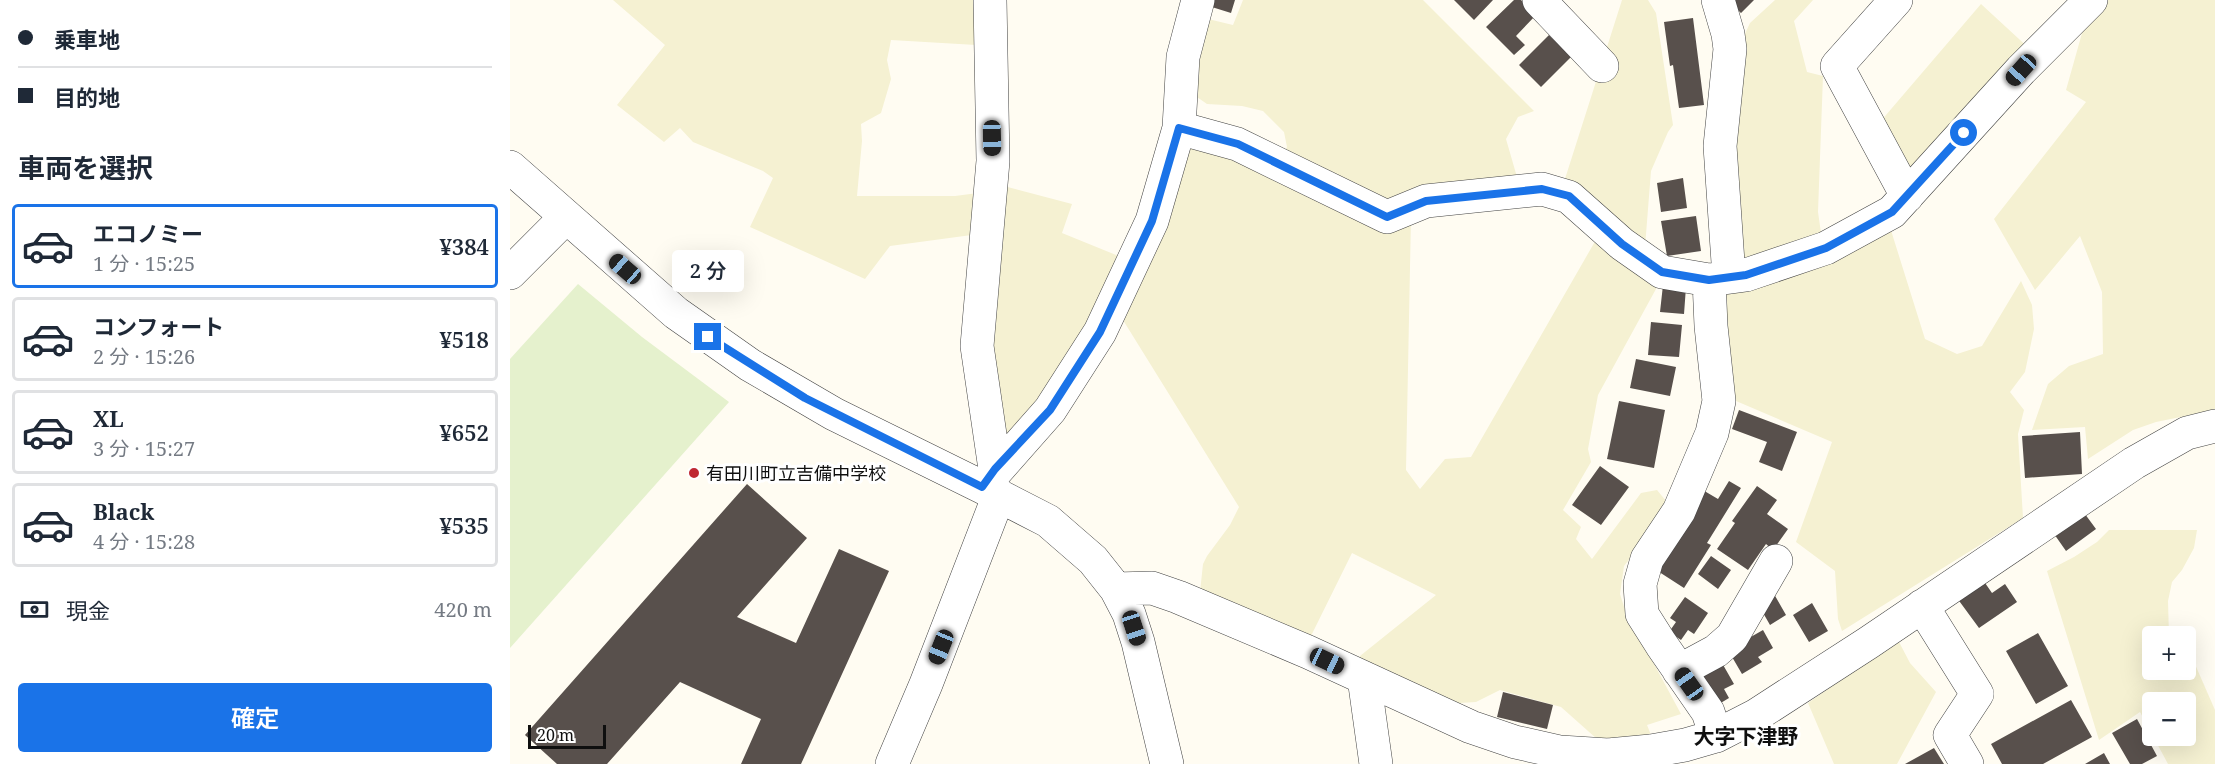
<!DOCTYPE html>
<html lang="ja">
<meta charset="utf-8">
<style>
body{margin:0;font-family:"Noto Serif","Noto Sans JP",serif;background:#f6f6f7;color:#1f2937;height:100vh;display:flex;flex-direction:column;font-size:22px;white-space:nowrap}
*{box-sizing:border-box;margin:0}
p{font-size:20px;color:#747a83}
.icon{flex:none;width:33px;height:33px;fill:none;stroke:currentColor;stroke-width:2;stroke-linecap:round;stroke-linejoin:round}
.map{position:relative;flex:1;overflow:hidden}
.sheet{display:flex;flex-direction:column;background:#fff;width:510px}
.sheet>*{flex:none}
.hud{display:grid;align-content:center;height:132px;padding:0 18px;background:#fff}
.fabs{position:absolute;left:1632px;top:626px;display:grid;gap:12px}
.fabs a{display:grid;place-items:center;width:54px;height:54px;border-radius:6px;background:#fff;box-shadow:0 6px 24px #0002;font-size:30px}
.scale{position:absolute;left:18px;bottom:15px;width:78px;box-sizing:border-box;padding-left:6px;border:3px solid #0f0f0f;border-top:0;font-size:16px;line-height:21px;white-space:nowrap;color:#0f0f0f;-webkit-text-stroke:4px #fff;paint-order:stroke}
.end{position:absolute;width:27px;height:27px;margin:-14px;border:8px solid #1a73e8;background:#fff;box-shadow:0 0 0 3px #fff}
.from{border-radius:50%}
.bubble{position:absolute;height:42px;border-radius:6px;background:#fff;box-shadow:0 6px 24px #0002;font-size:20px;font-weight:600;line-height:42px;text-align:center}
.car{position:absolute;width:18px;height:36px;margin:-18px -9px;border-radius:8px;box-shadow:0 0 4px 2px #0007;background:linear-gradient(#222 24%,#8ab4d8 0 40%,#222 0 76%,#8ab4d8 0 86%,#222 0)}
.hud b{display:flex;align-items:center;gap:21px;height:57px;font-size:22px}
.hud b+b{border-top:2px solid #e0e1e3}
.hud i{width:15px;height:15px;background:#1f2937}
ul{padding:0;list-style:none}
li{display:flex;align-items:center;gap:18px;height:84px;margin:0 12px 9px;padding:0 6px;border:3px solid #e0e1e3;border-radius:6px}
li div{flex:1}
li b{display:block;font-size:22px}
li em{font-style:normal;font-weight:600}
li.on{border-color:#1a73e8}
li>.icon{width:54px;height:54px;stroke-width:1.5}
h2{padding:0 18px;font-size:27px;line-height:72px}
.pay{display:flex;align-items:center;gap:15px;height:66px;padding:0 18px;font-size:22px}
.pay p{margin-inline-start:auto}
.action{display:flex;gap:12px;margin-top:auto;padding:12px 18px}
.action a{flex:1;height:69px;border-radius:6px;background:#1a73e8;color:#fff;font-size:24px;font-weight:600;line-height:69px;text-align:center}
main{display:flex;flex:1;min-height:0}
.map>svg:first-child{display:block}
.farmland{fill:#f5f1d2;fill-rule:evenodd}
.pitch{fill:#e5f1cd}
.building{fill:#58504c}
.lines{fill:none;stroke-linecap:round;stroke-linejoin:round}
.minor-casing{stroke:#424242;stroke-width:34}
.minor{stroke:#fff;stroke-width:33}
.route{stroke:#1a73e8;stroke-width:8}
.poi-dot{fill:#bf2833;stroke:#fff;stroke-width:2}
.labels{text-anchor:middle;dominant-baseline:central;stroke-width:6;stroke-linejoin:round;paint-order:stroke}
.poi-label{font-size:18px;fill:#0f0f0f;stroke:#fff;text-anchor:start}
.quarter-label{font-size:21px;font-weight:bold;fill:#0f0f0f;stroke:#fff}
</style>
<main>
<section class="sheet">
<div class="hud">
<b><i class="from"></i>乗車地</b>
<b><i></i>目的地</b>
</div>
<h2>車両を選択</h2>
<ul>
<li class="on"><svg class="icon" aria-label="car" viewBox="0 0 24 24"><path d="M5 17H2v-5l4-1 3-4h7l3 4 3 1v5h-3M9 17h6M6 11h13"/><circle cx="7" cy="17" r="2"/><circle cx="17" cy="17" r="2"/></svg><div><b>エコノミー</b><p>1 分 · 15:25</p></div><em>¥384</em></li>
<li><svg class="icon" aria-label="car" viewBox="0 0 24 24"><path d="M5 17H2v-5l4-1 3-4h7l3 4 3 1v5h-3M9 17h6M6 11h13"/><circle cx="7" cy="17" r="2"/><circle cx="17" cy="17" r="2"/></svg><div><b>コンフォート</b><p>2 分 · 15:26</p></div><em>¥518</em></li>
<li><svg class="icon" aria-label="car" viewBox="0 0 24 24"><path d="M5 17H2v-5l4-1 3-4h7l3 4 3 1v5h-3M9 17h6M6 11h13"/><circle cx="7" cy="17" r="2"/><circle cx="17" cy="17" r="2"/></svg><div><b>XL</b><p>3 分 · 15:27</p></div><em>¥652</em></li>
<li><svg class="icon" aria-label="car" viewBox="0 0 24 24"><path d="M5 17H2v-5l4-1 3-4h7l3 4 3 1v5h-3M9 17h6M6 11h13"/><circle cx="7" cy="17" r="2"/><circle cx="17" cy="17" r="2"/></svg><div><b>Black</b><p>4 分 · 15:28</p></div><em>¥535</em></li>
</ul>
<div class="pay"><svg class="icon" aria-label="cash" viewBox="0 0 24 24"><path d="M3 7h18v10H3z"/><circle cx="12" cy="12" r="2"/></svg>現金<p>420 m</p></div>
<div class="action"><a>確定</a></div>
</section>
<div class="map">
<svg width="1705" height="764" viewBox="0 0 1705 764">
<rect width="100%" height="100%" fill="#fffcf2"/>
<path class="farmland" d="M 103,0 L 466,0 L 466,45 L 381,40 L 377,60 L 381,79 L 371,113 L 351,124 L 352,141 L 347,196 L 445,196 L 468,193 L 469,234 L 380,246 L 355,279 L 240,227 L 263,178 L 253,171 L 183,142 L 170,128 L 154,142 L 107,105 L 155,45 Z
M 733,0 L 913,0 L 1024,111 L 1008,117 L 996,139 L 1009,184 L 877,208 L 771,158 L 777,147 L 774,132 L 753,111 L 732,106 L 697,104 L 684,95 L 693,24 L 698,19 L 723,25 Z
M 1112,0 L 1138,0 L 1146,13 L 1163,125 L 1158,132 L 1141,171 L 1135,247 L 1054,182 Z
M 1265,0 L 1303,0 L 1284,21 L 1297,72 L 1313,76 L 1308,212 L 1311,233 L 1227,263 L 1219,190 L 1222,61 L 1240,23 Z
M 1596,0 L 1705,0 L 1705,410 L 1646,422 L 1623,430 L 1578,459 L 1575,427 L 1522,430 L 1538,384 L 1559,366 L 1593,354 L 1592,292 L 1570,236 L 1525,290 L 1484,219 L 1576,102 L 1556,90 L 1576,19 Z
M 1471,4 L 1522,51 L 1403,177 L 1370,122 Z
M 685,146 L 901,217 L 896,470 L 910,489 L 935,459 L 961,457 L 1087,238 L 1152,278 L 1088,395 L 1078,449 L 1081,462 L 1053,510 L 1071,527 L 1066,539 L 1082,559 L 1131,493 L 1147,490 L 1161,507 L 1114,566 L 1110,594 L 1115,610 L 1171,714 L 1137,725 L 1141,735 L 1096,747 L 1051,707 L 990,690 L 966,702 L 949,703 L 868,668 L 848,668 L 850,656 L 926,595 L 842,553 L 798,642 L 690,592 L 693,564 L 697,556 L 720,525 L 729,507 L 608,312 L 674,152 Z
M 490,185 L 562,204 L 552,233 L 611,257 L 542,392 L 491,454 L 475,375 Z
M 1379,224 L 1415,339 L 1447,354 L 1472,346 L 1511,281 L 1522,305 L 1524,329 L 1515,372 L 1500,392 L 1514,410 L 1508,434 L 1513,518 L 1332,631 L 1328,619 L 1325,571 L 1286,542 L 1322,442 L 1219,398 L 1206,290 Z
M 1599,530 L 1687,530 L 1684,548 L 1672,570 L 1662,582 L 1658,601 L 1659,636 L 1642,636 L 1642,669 L 1676,669 L 1676,662 L 1684,662 L 1705,710 L 1705,764 L 1658,764 L 1630,712 L 1589,740 L 1537,571 L 1564,557 L 1587,542 ZM 1642,702 L 1676,702 L 1676,735 L 1642,735 Z
M 1388,640 L 1400,663 L 1426,692 L 1387,764 L 1324,764 L 1298,703 Z"/>
<path class="pitch" d="M 68,284 L 132,337 L 219,402 L 0,648 L 0,359 Z"/>
<path class="building" d="M 690,0 L 725,0 L 721,13 L 689,3 Z
M 944,0 L 983,0 L 964,20 Z
M 1004,0 L 1011,0 L 1026,15 L 1006,36 L 1015,45 L 1004,55 L 976,27 Z
M 1217,0 L 1244,0 L 1231,13 Z
M 1183,18 L 1194,105 L 1169,108 L 1163,65 L 1160,66 L 1154,22 Z
M 1039,35 L 1061,57 L 1031,87 L 1009,65 Z
M 1173,178 L 1177,208 L 1151,212 L 1147,183 Z
M 1186,216 L 1191,251 L 1157,256 L 1151,221 Z
M 1153,285 L 1176,287 L 1174,314 L 1150,312 Z
M 1141,322 L 1172,325 L 1169,357 L 1138,355 Z
M 1126,359 L 1166,367 L 1160,396 L 1120,388 Z
M 1109,401 L 1155,410 L 1144,468 L 1097,459 Z
M 1229,410 L 1287,432 L 1272,471 L 1249,462 L 1257,442 L 1222,429 Z
M 1570,432 L 1572,474 L 1515,478 L 1512,436 Z
M 1090,466 L 1119,487 L 1091,525 L 1062,505 Z
M 1219,481 L 1231,488 L 1197,543 L 1201,545 L 1174,588 L 1143,568 L 1191,489 L 1208,499 Z
M 237,484 L 297,538 L 227,617 L 286,643 L 329,549 L 379,571 L 291,764 L 231,764 L 251,719 L 170,682 L 97,764 L 47,764 L 15,735 Z
M 1247,486 L 1267,500 L 1257,514 L 1278,529 L 1263,550 L 1256,544 L 1238,570 L 1207,549 L 1225,523 L 1222,521 Z
M 1572,510 L 1586,529 L 1556,551 L 1542,531 Z
M 1201,556 L 1221,570 L 1208,589 L 1188,574 Z
M 1473,580 L 1482,593 L 1495,584 L 1507,602 L 1469,628 L 1447,598 Z
M 1264,594 L 1276,615 L 1260,625 L 1248,604 Z
M 1175,597 L 1198,613 L 1184,634 L 1178,630 L 1171,640 L 1159,632 L 1166,622 L 1160,618 Z
M 1302,603 L 1318,631 L 1299,642 L 1283,615 Z
M 1253,630 L 1263,648 L 1248,657 L 1252,662 L 1232,674 L 1218,650 Z
M 1528,633 L 1558,686 L 1526,704 L 1496,651 Z
M 1208,656 L 1224,684 L 1214,689 L 1219,698 L 1204,707 L 1183,670 Z
M 993,692 L 1043,705 L 1037,729 L 987,717 Z
M 1561,700 L 1582,737 L 1533,764 L 1492,764 L 1481,744 Z
M 1627,719 L 1647,756 L 1632,764 L 1620,764 L 1602,733 Z
M 1424,748 L 1434,764 L 1395,764 Z
M 1594,753 L 1600,764 L 1575,764 Z"/>
<g class="lines">
<defs>
<path id="minor" d="M 480,0 L 483,161 L 467,346 L 485,469
M 1029,0 L 1092,66
M 1208,0 L 1218,34 L 1220,49 L 1210,146 L 1219,277
M 1386,0 L 1327,66 L 1397,196
M 669,128 L 727,144 L 877,217 L 916,201 L 1032,189 L 1059,197 L 1112,244 L 1152,272 L 1199,280
M 0,167 L 166,313 L 240,365 L 324,414 L 472,487 L 538,521 L 583,560 L 606,589 L 619,614 L 628,642 L 657,764
M 0,273 L 56,217
M 472,487 L 540,410 L 590,332 L 642,221 L 669,128 L 673,57 L 688,0
M 606,589 L 642,588 L 668,597 L 798,652 L 961,727 L 1005,742 L 1050,752 L 1098,755 L 1141,751 L 1175,745 L 1206,736 L 1245,716 L 1358,643 L 1624,463 L 1677,433 L 1705,426
M 1412,606 L 1467,694 L 1440,735 L 1457,764
M 1169,671 L 1206,651 L 1222,637 L 1266,561
M 854,678 L 866,764
M 1206,736 L 1198,712 L 1151,644 L 1132,614 L 1130,584 L 1137,559 L 1169,511 L 1202,433 L 1209,401 L 1201,326 L 1199,280 L 1236,275 L 1316,248 L 1382,212 L 1511,70 L 1581,0
M 382,764 L 416,684 L 489,495"/>
</defs>
<use href="#minor" class="minor-casing"/>
<use href="#minor" class="minor"/>
</g>
<g class="lines">
<path class="route" d="M 198,337 L 295,398 L 472,487 L 485,469 L 540,410 L 590,332 L 642,221 L 669,128 L 728,144 L 877,217 L 916,201 L 1032,189 L 1059,196 L 1112,244 L 1152,272 L 1199,280 L 1236,275 L 1316,248 L 1382,212 L 1454,133"/>
</g>
<circle class="poi-dot" cx="184" cy="473" r="6"/>
<g class="labels">
<g class="poi-label">
<text x="196" y="473">有田川町立吉備中学校</text>
</g>
<g class="quarter-label">
<text x="1236" y="736">大字下津野</text>
</g>
</g>
</svg>
<div class="fabs">
<a>+</a>
<a>−</a>
</div>
<div class="scale">20 m</div>
<i class="end from" style="left:1454px;top:133px"></i>
<i class="end" style="left:198px;top:337px"></i>
<div class="bubble" style="left:162px;top:250px;width:72px">2 分</div>
<i class="car" style="left:1511px;top:70px;rotate:222deg"></i>
<i class="car" style="left:482px;top:138px;rotate:179deg"></i>
<i class="car" style="left:115px;top:269px;rotate:311deg"></i>
<i class="car" style="left:624px;top:628px;rotate:162deg"></i>
<i class="car" style="left:431px;top:647px;rotate:202deg"></i>
<i class="car" style="left:817px;top:661px;rotate:115deg"></i>
<i class="car" style="left:1179px;top:684px;rotate:325deg"></i>
</div>
</main>
